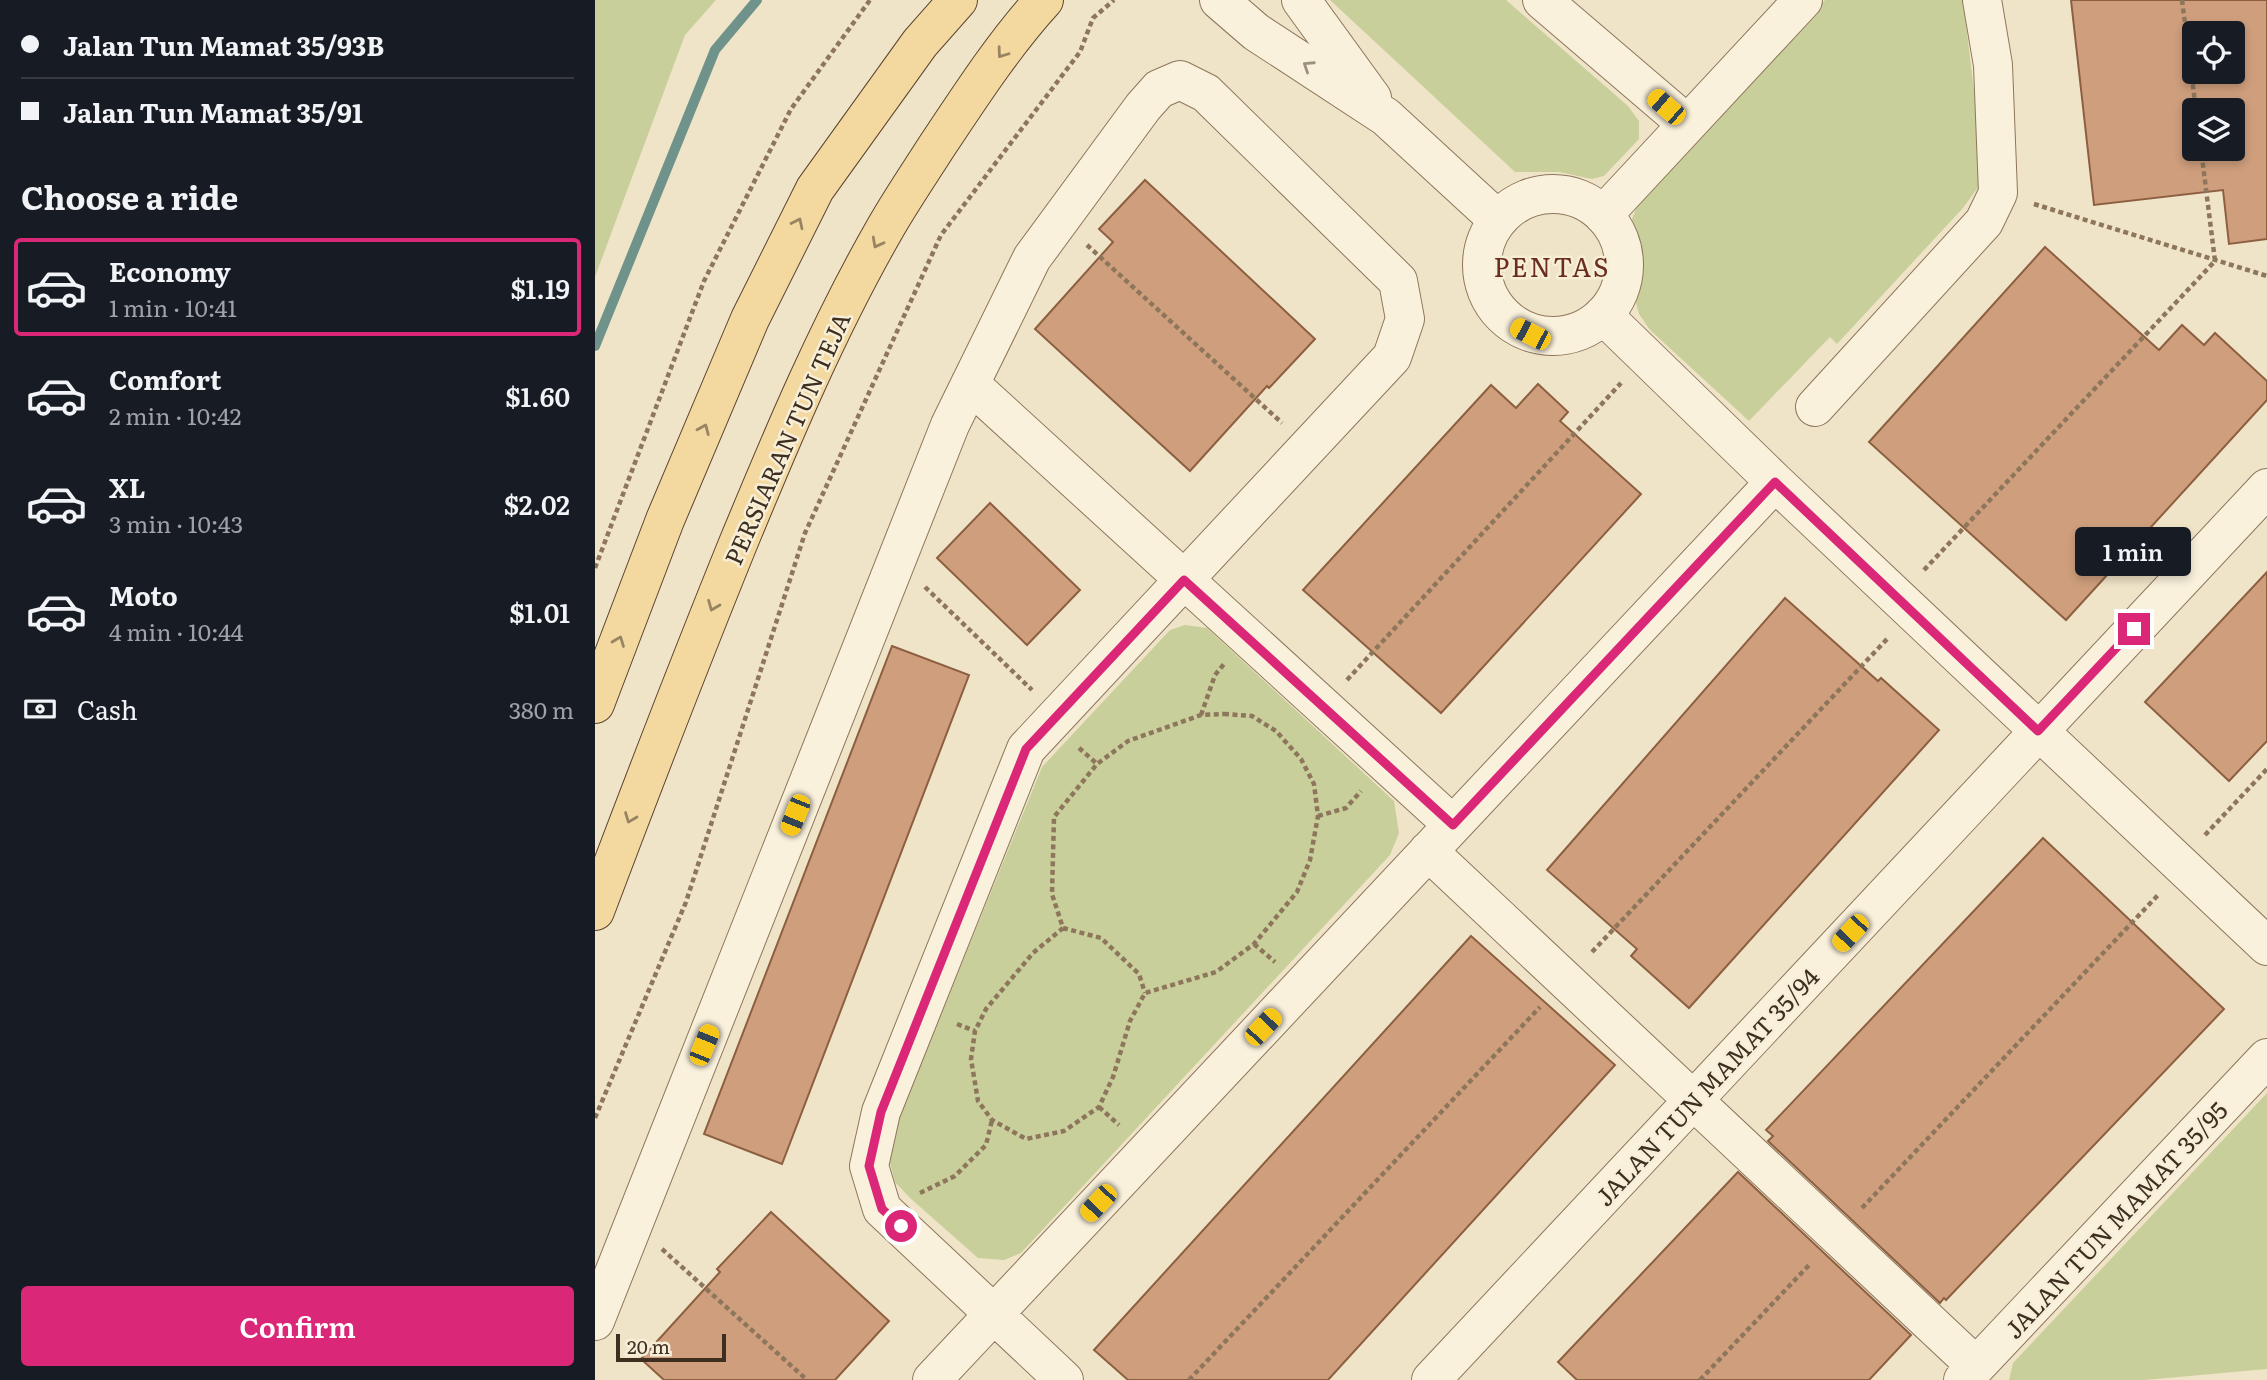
<!DOCTYPE html>
<meta charset="utf-8">
<style>
body{margin:0;font-family:Literata,serif;background:#20242c;color:#f1f3f6;height:100vh;display:flex;flex-direction:column;font-size:26px;white-space:nowrap}
*{box-sizing:border-box;margin:0}
p{font-size:23px;color:#9ea1a6}
.icon{flex:none;width:38px;height:38px;fill:none;stroke:currentColor;stroke-width:2;stroke-linecap:round;stroke-linejoin:round}
.map{position:relative;flex:1;overflow:hidden}
.drawer{display:flex;flex-direction:column;background:#171b24;width:595px}
.drawer>*{flex:none}
.banner{display:grid;align-content:center;height:154px;padding:0 21px;background:#171b24}
.tools{position:absolute;left:1587px;top:21px;display:grid;gap:14px}
.tools a{display:grid;place-items:center;width:63px;height:63px;border-radius:7px;background:#171b24;box-shadow:0 4px 10px #0003;font-size:35px}
.scale{position:absolute;left:21px;bottom:18px;width:110px;box-sizing:border-box;padding-left:7px;border:4px solid #3d2e20;border-top:0;font-size:19px;line-height:24px;white-space:nowrap;color:#3d2e20;-webkit-text-stroke:5px #f7eed8;paint-order:stroke}
.end{position:absolute;width:32px;height:32px;margin:-16px;border:9px solid #db2777;background:#fff;box-shadow:0 0 0 4px #fff}
.from{border-radius:50%}
.bubble{position:absolute;height:49px;border-radius:7px;background:#171b24;box-shadow:0 4px 10px #0003;font-size:23px;font-weight:600;line-height:49px;text-align:center}
.car{position:absolute;width:21px;height:42px;margin:-21px -10px;border-radius:9px;box-shadow:0 0 5px 2px #0007;background:linear-gradient(#f5c518 24%,#345 0 40%,#f5c518 0 76%,#345 0 86%,#f5c518 0)}
.banner b{display:flex;align-items:center;gap:24px;height:66px;font-size:26px}
.banner b+b{border-top:2px solid #363941}
.banner i{width:18px;height:18px;background:#f1f3f6}
ul{padding:0;list-style:none}
li{display:flex;align-items:center;gap:21px;height:98px;margin:0 14px 10px;padding:0 7px;border:4px solid transparent;border-radius:7px}
li div{flex:1}
li b{display:block;font-size:26px}
li em{font-style:normal;font-weight:600}
li.current{border-color:#db2777}
li>.icon{width:63px;height:63px;stroke-width:1.5}
h2{padding:0 21px;font-size:32px;line-height:84px}
.pay{display:flex;align-items:center;gap:18px;height:77px;padding:0 21px;font-size:26px}
.pay p{margin-inline-start:auto}
.primary-button{display:flex;gap:14px;margin-top:auto;padding:14px 21px}
.primary-button a{flex:1;height:80px;border-radius:7px;background:#db2777;color:#fff;font-size:28px;font-weight:600;line-height:80px;text-align:center}
main{display:flex;flex:1;min-height:0}
.map>svg:first-child{display:block}
.green{fill:#c9cf9b}
.lines{fill:none;stroke-linecap:round;stroke-linejoin:round}
.stream{stroke:#6f938a;stroke-width:10}
.building{fill:#cf9f7d;stroke:#8d5f41;stroke-width:2;fill-rule:evenodd}
.minor-casing{stroke:#8d765c;stroke-width:40}
.major-casing{stroke:#5b4430;stroke-width:40}
.path{stroke:#8d765c;stroke-width:4.5;stroke-dasharray:5 3.5;stroke-linecap:butt}
.minor{stroke:#faf1dc;stroke-width:38}
.major{stroke:#f3d9a0;stroke-width:38}
.oneway{stroke:#988460}
.oneway2{stroke:#9c907e}
.route{stroke:#db2777;stroke-width:9}
.labels{text-anchor:middle;dominant-baseline:central;stroke-width:5;stroke-linejoin:round;paint-order:stroke}
.street-label{font-size:24px;fill:#3d2e20;stroke:#f7eed8}
.neighbourhood-label{font-size:26px;letter-spacing:2px;fill:#6b2e1e;stroke:#f7eed8}
</style>
<main>
<section class="drawer">
<div class="banner">
<b><i class="from"></i>Jalan Tun Mamat 35/93B</b>
<b><i></i>Jalan Tun Mamat 35/91</b>
</div>
<h2>Choose a ride</h2>
<ul>
<li class="current"><svg class="icon" aria-label="car" viewBox="0 0 24 24"><path d="M5 17H2v-5l4-1 3-4h7l3 4 3 1v5h-3M9 17h6M6 11h13"/><circle cx="7" cy="17" r="2"/><circle cx="17" cy="17" r="2"/></svg><div><b>Economy</b><p>1 min · 10:41</p></div><em>$1.19</em></li>
<li><svg class="icon" aria-label="car" viewBox="0 0 24 24"><path d="M5 17H2v-5l4-1 3-4h7l3 4 3 1v5h-3M9 17h6M6 11h13"/><circle cx="7" cy="17" r="2"/><circle cx="17" cy="17" r="2"/></svg><div><b>Comfort</b><p>2 min · 10:42</p></div><em>$1.60</em></li>
<li><svg class="icon" aria-label="car" viewBox="0 0 24 24"><path d="M5 17H2v-5l4-1 3-4h7l3 4 3 1v5h-3M9 17h6M6 11h13"/><circle cx="7" cy="17" r="2"/><circle cx="17" cy="17" r="2"/></svg><div><b>XL</b><p>3 min · 10:43</p></div><em>$2.02</em></li>
<li><svg class="icon" aria-label="car" viewBox="0 0 24 24"><path d="M5 17H2v-5l4-1 3-4h7l3 4 3 1v5h-3M9 17h6M6 11h13"/><circle cx="7" cy="17" r="2"/><circle cx="17" cy="17" r="2"/></svg><div><b>Moto</b><p>4 min · 10:44</p></div><em>$1.01</em></li>
</ul>
<div class="pay"><svg class="icon" aria-label="cash" viewBox="0 0 24 24"><path d="M3 7h18v10H3z"/><circle cx="12" cy="12" r="2"/></svg>Cash<p>380 m</p></div>
<div class="primary-button"><a>Confirm</a></div>
</section>
<div class="map">
<svg width="1672" height="1380" viewBox="0 0 1672 1380">
<rect width="100%" height="100%" fill="#f0e4c8"/>
<path class="green" d="M 0,0 L 121,0 L 90,35 L 0,277 Z
M 735,0 L 911,0 L 1033,106 L 1044,121 L 1044,139 L 1009,176 L 997,179 L 964,172 L 920,172 Z
M 1230,0 L 1368,0 L 1388,165 L 1384,186 L 1368,208 L 1242,344 L 1235,337 L 1154,421 L 1055,330 L 1044,314 L 1039,296 L 1041,263 L 1034,227 L 1042,206 Z
M 590,625 L 612,628 L 799,801 L 804,833 L 795,855 L 426,1253 L 409,1260 L 383,1258 L 315,1198 L 300,1182 L 293,1156 L 299,1130 L 447,767 L 575,630 Z
M 1672,1093 L 1672,1369 L 1550,1380 L 1414,1380 L 1418,1363 Z"/>
<g class="lines">
<path class="stream" d="M 0,346 L 120,50 L 162,0"/>
</g>
<path class="building" d="M 1476,0 L 1672,0 L 1672,239 L 1634,244 L 1628,190 L 1499,205 ZM 1600,33 L 1638,33 L 1638,72 L 1600,72 ZM 1600,110 L 1638,110 L 1638,149 L 1600,149 Z
M 550,180 L 720,339 L 674,388 L 672,386 L 595,471 L 440,329 L 518,242 L 504,229 Z
M 1450,247 L 1564,350 L 1587,325 L 1609,345 L 1620,333 L 1672,381 L 1672,400 L 1471,620 L 1274,442 Z
M 943,384 L 973,412 L 965,421 L 1046,494 L 846,713 L 708,590 L 896,385 L 921,408 Z
M 395,503 L 485,590 L 432,645 L 342,558 Z
M 1672,572 L 1672,741 L 1634,781 L 1550,702 Z
M 1190,598 L 1283,681 L 1286,678 L 1344,730 L 1094,1008 L 1036,956 L 1042,949 L 952,870 Z
M 297,646 L 374,675 L 187,1164 L 109,1134 Z
M 1448,838 L 1629,1009 L 1351,1300 L 1349,1298 L 1345,1303 L 1173,1141 L 1178,1136 L 1171,1130 Z
M 876,936 L 1020,1065 L 733,1380 L 533,1380 L 499,1350 Z
M 1143,1172 L 1316,1335 L 1274,1380 L 982,1380 L 963,1362 Z
M 176,1212 L 294,1321 L 240,1380 L 69,1380 L 46,1359 L 125,1272 L 122,1269 Z"/>
<g class="lines">
<defs>
<path id="minor" d="M 624,0 L 661,32 L 791,117 L 903,220
M 706,0 L 777,98
M 947,0 L 1092,124
M887 265a71 71 0 1 1 142 0a71 71 0 1 1-142 0Z
M 1008,215 L 1208,0
M 1008,315 L 1180,482 L 1672,946
M 375,384 L 858,825
M 1220,407 L 1389,222 L 1403,193 L 1398,65 L 1387,0
M 833,851 L 1381,1366
M 0,1321 L 355,425 L 437,258 L 548,107 L 564,89 L 585,80 L 611,93 L 803,281 L 810,319 L 797,357 L 431,749 L 286,1112 L 274,1166 L 287,1209 L 469,1380
M 337,1380 L 1180,482
M 836,1380 L 1672,488
M 1368,1380 L 1672,1058"/>
<path id="major" d="M 0,704 L 70,520 L 155,319 L 220,189 L 325,43 L 363,0
M 0,911 C 46,789 93,667 142,546 C 187,437 233,327 292,225 C 307,199 324,174 340,149 C 374,98 408,45 449,0"/>
</defs>
<use href="#minor" class="minor-casing"/>
<use href="#major" class="major-casing"/>
<path class="path" d="M 1587,0 L 1601,110
M 1439,204 L 1672,276
M 492,245 L 687,423
M 0,568 L 109,281 L 196,109 L 275,0
M 1329,570 L 1620,261 L 1606,149
M 330,587 L 437,690
M 752,680 L 1026,383
M 629,714 L 657,716 L 681,731 L 706,759 L 719,784 L 723,816 L 715,860 L 702,892 L 659,944 L 621,972 L 550,993 L 535,1021 L 518,1077 L 504,1107 L 469,1131 L 431,1139 L 397,1120 L 383,1101 L 376,1059 L 380,1031 L 391,1009 L 438,953 L 468,928 L 457,894 L 459,817 L 502,764 L 533,741 L 606,715 Z
M 606,715 L 620,675 L 629,664
M 484,748 L 501,763
M 723,816 L 751,808 L 766,791
M 1610,835 L 1672,769
M 468,928 L 506,938 L 544,974 L 550,993
M 659,944 L 680,962
M 997,952 L 1293,638
M 362,1024 L 380,1031
M 504,1107 L 524,1125
M 0,1118 L 91,902 L 210,533 L 346,235 L 485,52 L 498,18 L 519,0
M 325,1193 L 360,1176 L 391,1145 L 397,1120
M 1267,1208 L 1564,894
M 67,1249 L 212,1380
M 594,1380 L 945,1007
M 1105,1380 L 1216,1263"/>
<use href="#minor" class="minor"/>
<use href="#major" class="major"/>
</g>
<defs><path id="oneway-chevron" d="M-2-3.5L2.5 0L-2 3.5" fill="none" stroke-width="1.6" stroke-linecap="round" stroke-linejoin="round" transform="scale(1.75)"/></defs>
<g class="oneway">
<use href="#oneway-chevron" transform="translate(407 53) rotate(126)"/>
<use href="#oneway-chevron" transform="translate(203 223) rotate(-64)"/>
<use href="#oneway-chevron" transform="translate(282 243) rotate(118)"/>
<use href="#oneway-chevron" transform="translate(109 429) rotate(-67)"/>
<use href="#oneway-chevron" transform="translate(118 606) rotate(112)"/>
<use href="#oneway-chevron" transform="translate(24 641) rotate(-69)"/>
<use href="#oneway-chevron" transform="translate(35 818) rotate(111)"/>
</g>
<use class="oneway2" href="#oneway-chevron" transform="translate(713 66) rotate(-147)"/>
<g class="lines">
<path class="route" d="M 306,1226 L 287,1209 L 274,1166 L 286,1112 L 431,749 L 589,580 L 858,825 L 1180,482 L 1443,731 L 1539,629"/>
</g>
<g class="labels">
<g class="street-label">
<text transform="translate(191 438) rotate(-66)">PERSIARAN TUN TEJA</text>
<text transform="translate(1111 1086) rotate(-47)">JALAN TUN MAMAT 35/94</text>
<text transform="translate(1520 1219) rotate(-47)">JALAN TUN MAMAT 35/95</text>
</g>
<g class="neighbourhood-label">
<text x="957" y="265">PENTAS</text>
</g>
</g>
</svg>
<div class="tools">
<a><svg class="icon" aria-label="locate" viewBox="0 0 24 24"><circle cx="12" cy="12" r="6"/><path d="M12 2v4M12 18v4M2 12h4M18 12h4"/></svg></a>
<a><svg class="icon" aria-label="layers" viewBox="0 0 24 24"><path d="M12 4l9 5-9 5-9-5zM3 14l9 5 9-5"/></svg></a>
</div>
<div class="scale">20 m</div>
<i class="end from" style="left:306px;top:1226px"></i>
<i class="end" style="left:1539px;top:629px"></i>
<div class="bubble" style="left:1480px;top:527px;width:116px">1 min</div>
<i class="car" style="left:1071px;top:107px;rotate:311deg"></i>
<i class="car" style="left:935px;top:334px;rotate:297deg"></i>
<i class="car" style="left:200px;top:815px;rotate:202deg"></i>
<i class="car" style="left:1255px;top:933px;rotate:223deg"></i>
<i class="car" style="left:668px;top:1027px;rotate:43deg"></i>
<i class="car" style="left:109px;top:1045px;rotate:22deg"></i>
<i class="car" style="left:503px;top:1203px;rotate:223deg"></i>
</div>
</main>
